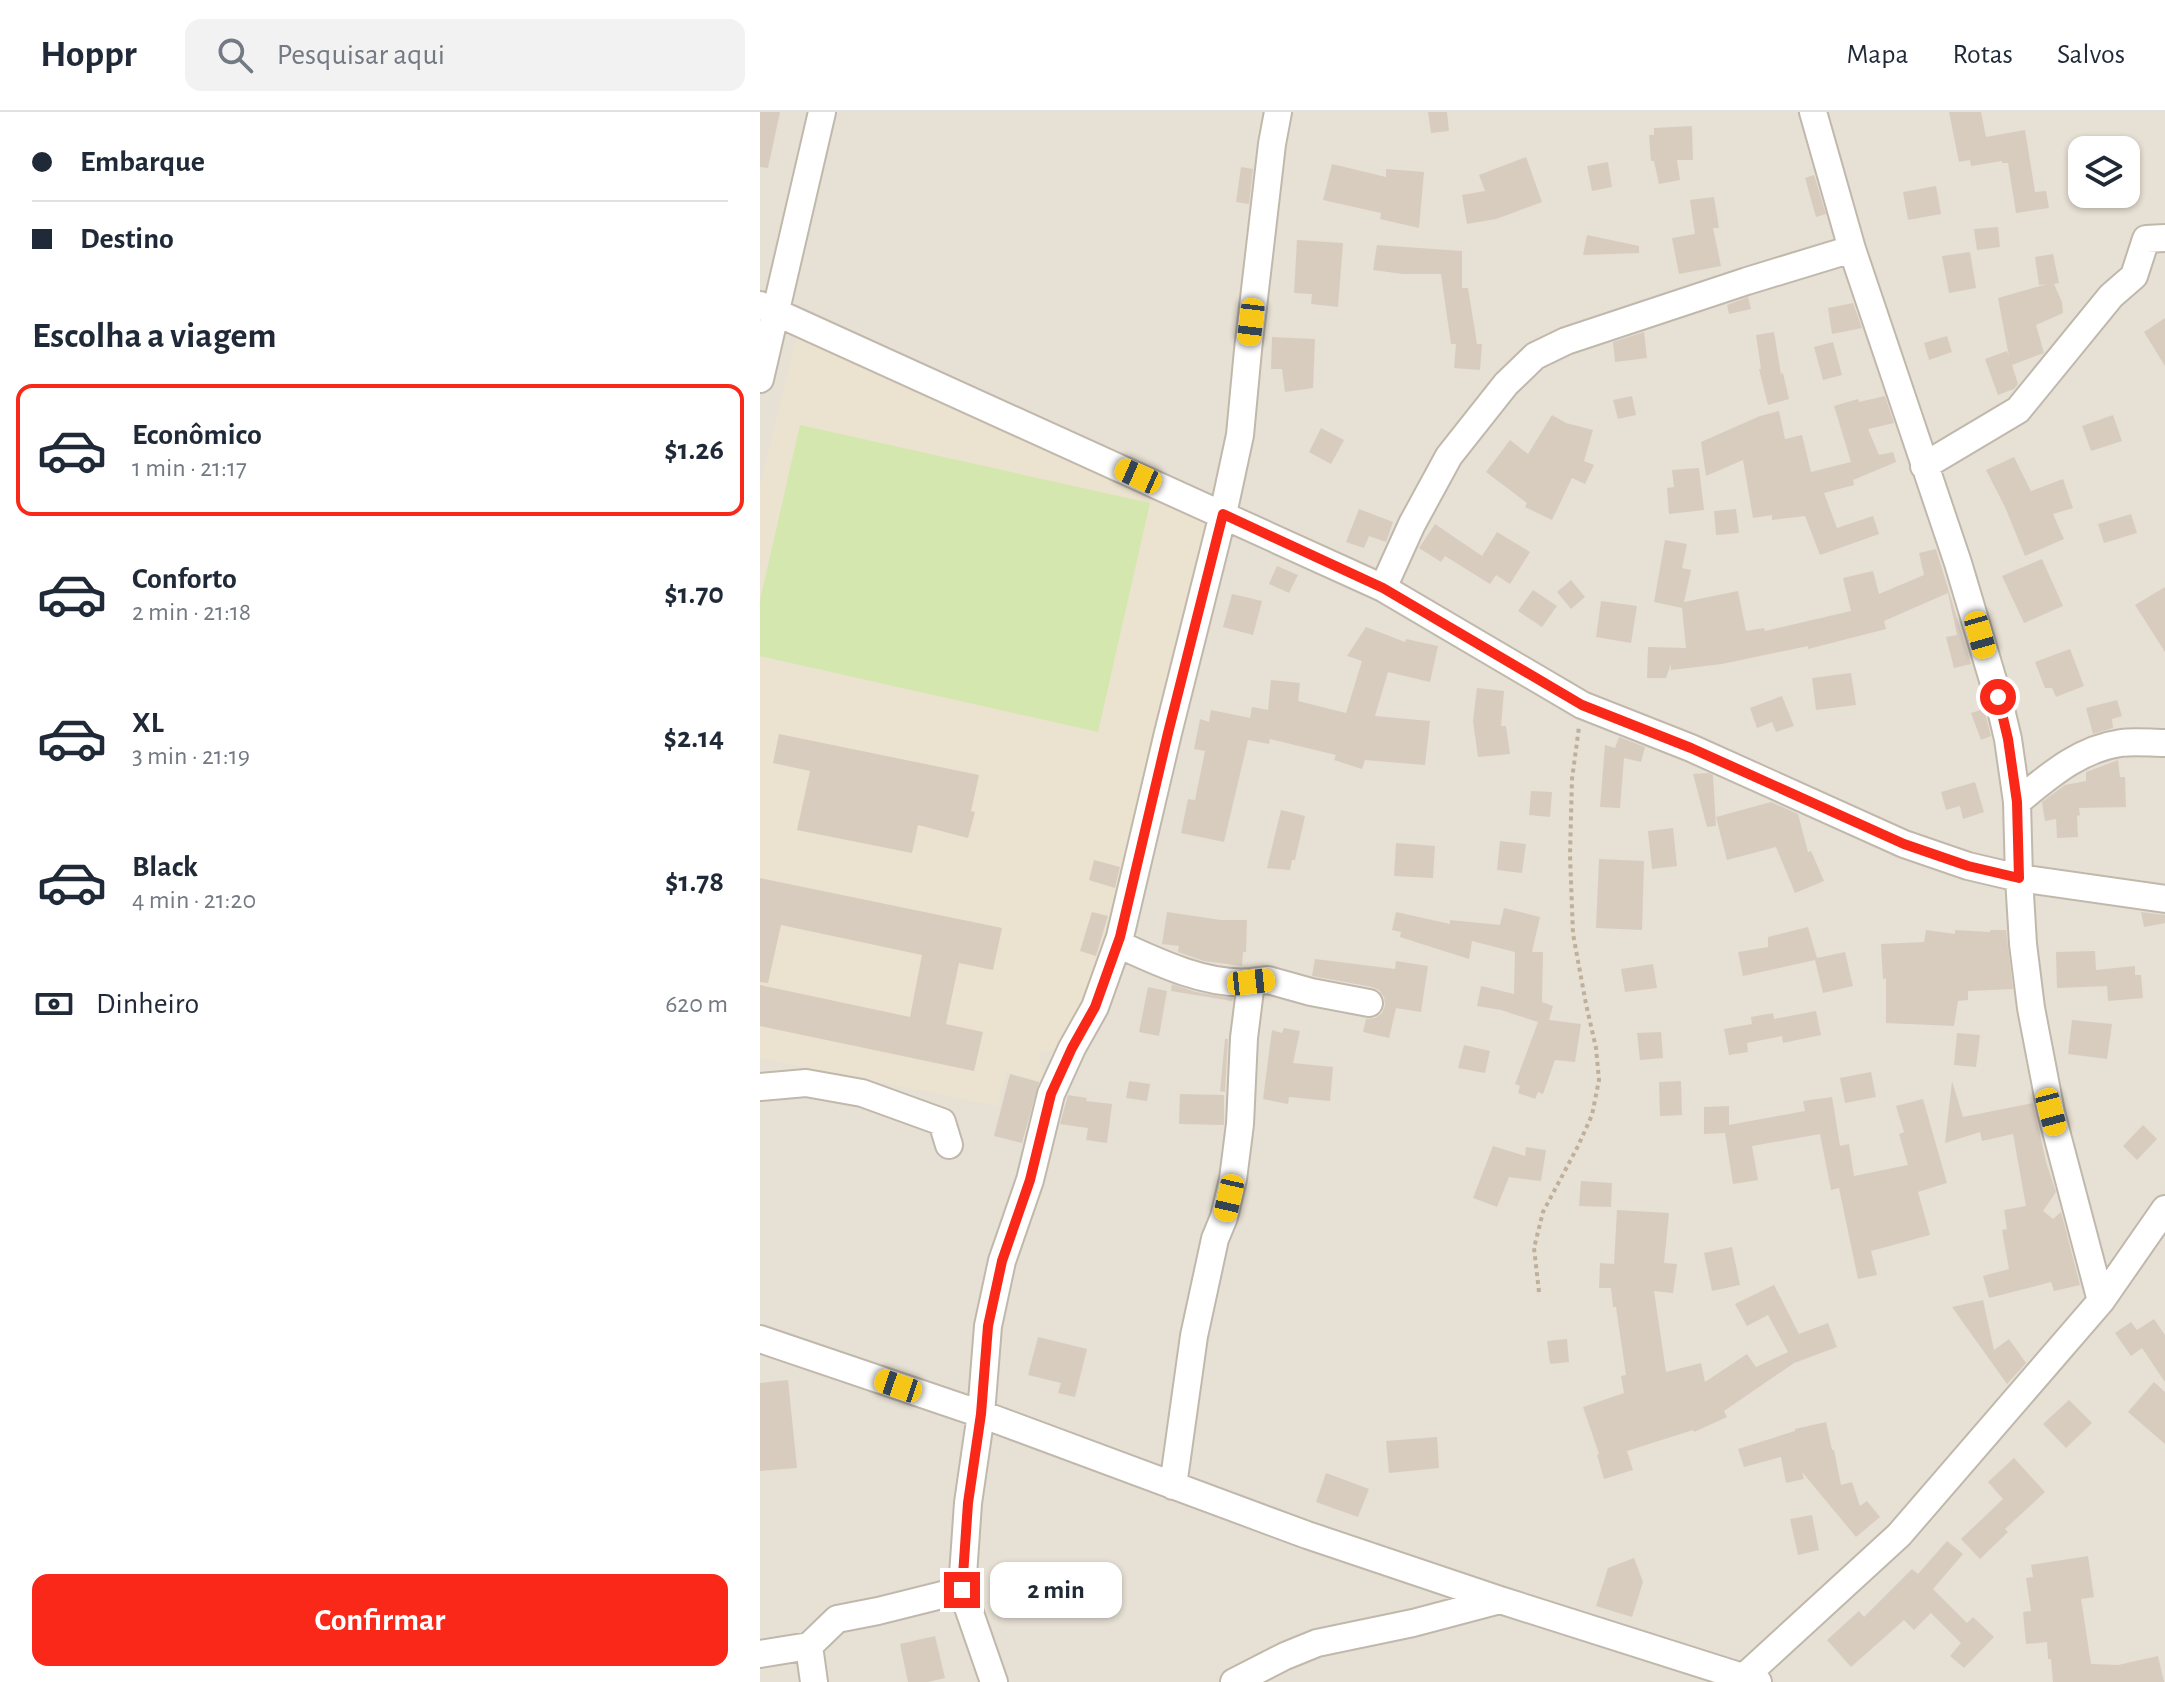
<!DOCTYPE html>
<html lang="pt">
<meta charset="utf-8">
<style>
body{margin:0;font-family:"Alegreya Sans",sans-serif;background:#f2f2f3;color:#1f2937;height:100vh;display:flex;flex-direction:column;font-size:30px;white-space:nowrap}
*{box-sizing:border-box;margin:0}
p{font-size:26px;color:#747a83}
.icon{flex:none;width:44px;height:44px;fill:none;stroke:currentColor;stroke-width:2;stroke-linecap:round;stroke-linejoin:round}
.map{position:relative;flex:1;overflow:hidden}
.panel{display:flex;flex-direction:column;background:#fff;width:760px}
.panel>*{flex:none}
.top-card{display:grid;align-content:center;height:176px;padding:0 32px;background:#fff}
.controls{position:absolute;left:1308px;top:24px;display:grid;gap:16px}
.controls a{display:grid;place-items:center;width:72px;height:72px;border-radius:16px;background:#fff;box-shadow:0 2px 6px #0004;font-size:40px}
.end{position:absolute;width:36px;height:36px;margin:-18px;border:10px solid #f92818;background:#fff;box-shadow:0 0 0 4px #fff}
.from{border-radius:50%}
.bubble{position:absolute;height:56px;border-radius:16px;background:#fff;box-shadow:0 2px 6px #0004;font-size:26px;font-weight:700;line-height:56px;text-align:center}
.car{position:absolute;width:24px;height:48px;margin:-24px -12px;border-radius:10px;box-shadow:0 0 6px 2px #0007;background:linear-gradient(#f5c518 24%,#345 0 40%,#f5c518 0 76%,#345 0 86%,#f5c518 0)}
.top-card b{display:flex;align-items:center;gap:28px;height:76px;font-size:30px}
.top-card b+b{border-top:2px solid #e0e1e3}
.top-card i{width:20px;height:20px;background:#1f2937}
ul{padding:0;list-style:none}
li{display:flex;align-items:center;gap:24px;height:132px;margin:0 16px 12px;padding:0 16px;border:4px solid transparent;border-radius:16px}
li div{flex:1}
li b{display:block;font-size:30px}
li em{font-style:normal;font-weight:700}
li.on{border-color:#f92818}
li>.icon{width:72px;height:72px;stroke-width:1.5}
h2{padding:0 32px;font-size:36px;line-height:96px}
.pay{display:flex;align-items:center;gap:20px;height:88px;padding:0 32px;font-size:30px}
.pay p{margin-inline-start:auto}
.action{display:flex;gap:16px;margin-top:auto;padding:16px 32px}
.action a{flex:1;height:92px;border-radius:16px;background:#f92818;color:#fff;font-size:32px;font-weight:700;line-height:92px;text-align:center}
header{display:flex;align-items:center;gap:48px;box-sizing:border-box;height:112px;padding:0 40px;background:#fff;border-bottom:2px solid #e0e1e3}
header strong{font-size:38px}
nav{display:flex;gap:44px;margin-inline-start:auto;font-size:28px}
.search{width:560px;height:72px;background:#f2f2f3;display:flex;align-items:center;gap:20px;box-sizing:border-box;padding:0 28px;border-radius:16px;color:#747a83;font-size:30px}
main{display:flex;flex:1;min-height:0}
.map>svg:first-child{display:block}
.residential{fill:#e7e0d4;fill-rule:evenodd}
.education{fill:#ece2d0}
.pitch{fill:#d3e7af}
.building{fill:#d8ccbf}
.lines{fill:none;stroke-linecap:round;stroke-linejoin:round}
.minor-casing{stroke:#c1b8ac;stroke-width:30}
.path{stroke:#c0b09a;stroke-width:4;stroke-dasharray:4 4;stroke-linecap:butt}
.minor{stroke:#fff;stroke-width:26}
.route{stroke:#f92818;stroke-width:10}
</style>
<header>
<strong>Hoppr</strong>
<div class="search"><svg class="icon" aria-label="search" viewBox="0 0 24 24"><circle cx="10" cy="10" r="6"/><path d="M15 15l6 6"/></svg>Pesquisar aqui</div>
<nav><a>Mapa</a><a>Rotas</a><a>Salvos</a></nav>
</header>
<main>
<section class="panel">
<div class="top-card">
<b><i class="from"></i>Embarque</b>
<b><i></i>Destino</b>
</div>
<h2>Escolha a viagem</h2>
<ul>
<li class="on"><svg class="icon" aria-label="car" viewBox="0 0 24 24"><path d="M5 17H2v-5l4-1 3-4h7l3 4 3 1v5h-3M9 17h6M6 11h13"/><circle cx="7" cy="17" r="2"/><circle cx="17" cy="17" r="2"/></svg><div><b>Econômico</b><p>1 min · 21:17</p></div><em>$1.26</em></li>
<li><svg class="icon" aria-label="car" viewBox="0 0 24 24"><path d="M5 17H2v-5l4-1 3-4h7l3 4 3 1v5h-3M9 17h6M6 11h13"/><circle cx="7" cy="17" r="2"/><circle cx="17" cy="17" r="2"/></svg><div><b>Conforto</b><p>2 min · 21:18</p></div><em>$1.70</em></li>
<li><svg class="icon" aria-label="car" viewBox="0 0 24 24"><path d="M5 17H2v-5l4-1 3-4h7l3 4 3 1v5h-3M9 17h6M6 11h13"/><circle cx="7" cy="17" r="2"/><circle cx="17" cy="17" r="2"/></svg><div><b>XL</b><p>3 min · 21:19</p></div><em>$2.14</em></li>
<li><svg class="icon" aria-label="car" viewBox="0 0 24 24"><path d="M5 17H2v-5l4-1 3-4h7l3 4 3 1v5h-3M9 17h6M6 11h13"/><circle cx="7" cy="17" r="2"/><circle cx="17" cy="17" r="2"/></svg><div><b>Black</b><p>4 min · 21:20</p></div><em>$1.78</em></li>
</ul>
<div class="pay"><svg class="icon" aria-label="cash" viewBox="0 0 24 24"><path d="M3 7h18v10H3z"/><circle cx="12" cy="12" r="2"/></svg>Dinheiro<p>620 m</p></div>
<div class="action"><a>Confirmar</a></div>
</section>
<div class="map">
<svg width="1405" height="1570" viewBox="0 0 1405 1570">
<rect width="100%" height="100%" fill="#f3eee6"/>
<path class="residential" d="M 0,0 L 1405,0 L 1405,1570 L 0,1570 ZM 1322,38 L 1366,38 L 1366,82 L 1322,82 Z"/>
<path class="education" d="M 40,211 L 463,402 L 358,832 L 312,936 L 279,940 L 285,970 L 246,960 L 237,994 L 0,946 L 0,374 Z"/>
<path class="pitch" d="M 40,313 L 390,391 L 338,620 L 0,544 L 0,488 Z"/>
<path class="building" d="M 0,0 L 20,0 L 8,56 L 0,55 Z
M 668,0 L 687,0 L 689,19 L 671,21 Z
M 1189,0 L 1221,0 L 1226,25 L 1265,18 L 1275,80 L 1286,79 L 1289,96 L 1256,101 L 1248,51 L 1242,51 L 1242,49 L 1211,54 L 1210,48 L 1199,50 Z
M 932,14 L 933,48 L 917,48 L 920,68 L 899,72 L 894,49 L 891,49 L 889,23 L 894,23 L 894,16 Z
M 766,45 L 782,90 L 736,107 L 707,112 L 702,83 L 725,79 L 719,63 Z
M 848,50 L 852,75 L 832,79 L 827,54 Z
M 572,52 L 626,65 L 626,57 L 664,60 L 659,116 L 620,107 L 621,101 L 563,88 Z
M 481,55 L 493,57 L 489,92 L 476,90 Z
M 1054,63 L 1066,102 L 1056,105 L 1045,66 Z
M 1176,74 L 1181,102 L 1148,108 L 1143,80 Z
M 954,85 L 959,116 L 953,116 L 961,154 L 919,162 L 912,126 L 935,122 L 930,88 Z
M 1238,115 L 1240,135 L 1217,138 L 1214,117 Z
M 827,123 L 879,134 L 879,141 L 823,143 Z
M 537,128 L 583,131 L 578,195 L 551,192 L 552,182 L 534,181 Z
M 617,133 L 702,139 L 702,176 L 708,176 L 717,232 L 722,232 L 720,258 L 694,256 L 696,232 L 691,232 L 681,162 L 643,162 L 613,158 Z
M 1210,140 L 1216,176 L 1189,181 L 1182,144 Z
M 1293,142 L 1299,171 L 1294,172 L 1302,190 L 1303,201 L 1276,213 L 1284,241 L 1252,253 L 1258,272 L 1254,277 L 1238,283 L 1225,247 L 1247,239 L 1249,245 L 1238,186 L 1287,172 L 1279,173 L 1275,145 Z
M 988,185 L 991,197 L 969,202 L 967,193 Z
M 1093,191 L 1102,216 L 1072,222 L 1068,196 Z
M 1405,206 L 1405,254 L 1384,220 Z
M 884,220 L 887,246 L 855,250 L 853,230 Z
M 1014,220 L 1021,262 L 1023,261 L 1029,287 L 1008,293 L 999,257 L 1001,257 L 996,223 Z
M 1187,224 L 1192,240 L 1169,248 L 1164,231 Z
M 512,225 L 555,227 L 553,276 L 525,280 L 522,257 L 511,257 Z
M 1073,230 L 1082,263 L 1063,268 L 1054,235 Z
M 872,284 L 876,303 L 858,307 L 853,288 Z
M 1125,284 L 1134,311 L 1108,317 L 1119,343 L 1133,340 L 1136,350 L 1093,368 L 1094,373 L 1064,381 L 1077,416 L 1113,404 L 1119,422 L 1060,443 L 1045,404 L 1012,408 L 1012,403 L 993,406 L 983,348 L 946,364 L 941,330 L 1000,304 L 1019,299 L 1025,327 L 1042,323 L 1051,360 L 1091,350 L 1074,294 L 1098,287 L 1099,290 Z
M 792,303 L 806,311 L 833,318 L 824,349 L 834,353 L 825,372 L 812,366 L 792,408 L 765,395 L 767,391 L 726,360 L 750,328 L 768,342 Z
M 1353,303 L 1362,329 L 1331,339 L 1322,314 Z
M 561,316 L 584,328 L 571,352 L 549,340 Z
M 1254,345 L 1271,379 L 1303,367 L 1313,396 L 1293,402 L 1304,427 L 1265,444 L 1245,395 L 1226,358 Z
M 939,356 L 944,398 L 909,402 L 907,376 L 914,375 L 912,358 Z
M 599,397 L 633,410 L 626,430 L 609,424 L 604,436 L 586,430 Z
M 976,397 L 979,421 L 956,423 L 954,399 Z
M 1371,402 L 1377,421 L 1344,431 L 1338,412 Z
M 675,412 L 722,444 L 737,420 L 770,440 L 750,472 L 736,463 L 730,472 L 685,444 L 681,450 L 659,436 Z
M 905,428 L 927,432 L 922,456 L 931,458 L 924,490 L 978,479 L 986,519 L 1004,516 L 1005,519 L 1091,499 L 1083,466 L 1113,459 L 1119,482 L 1164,463 L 1159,441 L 1176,437 L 1211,552 L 1194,556 L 1186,525 L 1197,523 L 1188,481 L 1124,509 L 1126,517 L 1048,537 L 1048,534 L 962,552 L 911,558 L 911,552 L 906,566 L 887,566 L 888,535 L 926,536 L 922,496 L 894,490 Z
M 1282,447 L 1303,494 L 1264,511 L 1242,464 Z
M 517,454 L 538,463 L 529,481 L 509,472 Z
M 811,468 L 825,485 L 811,497 L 797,480 Z
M 1405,475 L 1405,540 L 1375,493 Z
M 773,478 L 797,494 L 782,515 L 758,499 Z
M 472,482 L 502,489 L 493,523 L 463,515 Z
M 841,489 L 877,494 L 871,531 L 836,525 Z
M 606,515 L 645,530 L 646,527 L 678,534 L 670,570 L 628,560 L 615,604 L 670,609 L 665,653 L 605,648 L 602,657 L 574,648 L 576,643 L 510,627 L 509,632 L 488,628 L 464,730 L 421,721 L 428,687 L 435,688 L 445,639 L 434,637 L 440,607 L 449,610 L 451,598 L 490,606 L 492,595 L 508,598 L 511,568 L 540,571 L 538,589 L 586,601 L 602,549 L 587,544 Z
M 1310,537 L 1324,574 L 1296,585 L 1292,576 L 1285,576 L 1275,550 Z
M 1091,561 L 1096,593 L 1056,598 L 1052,566 Z
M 717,576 L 744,579 L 741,614 L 746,614 L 750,642 L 718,645 L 713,609 Z
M 1022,584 L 1034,614 L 1016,620 L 1012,610 L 997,616 L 990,596 Z
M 1357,588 L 1362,604 L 1352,607 L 1353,616 L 1333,622 L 1326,596 Z
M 1224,597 L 1231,624 L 1221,628 L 1211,601 Z
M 19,622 L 219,663 L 211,699 L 215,700 L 208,726 L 158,713 L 152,741 L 37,718 L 50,659 L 13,651 Z
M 859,625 L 885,635 L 881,650 L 864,646 L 860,696 L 840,695 L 845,633 L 855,636 Z
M 1358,648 L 1360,665 L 1365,665 L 1366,695 L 1319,696 L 1320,703 L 1317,704 L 1318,725 L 1297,726 L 1296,707 L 1285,709 L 1282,690 L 1305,673 L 1326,669 L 1326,660 Z
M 948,661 L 953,663 L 956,714 L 947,715 L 933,662 Z
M 1215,670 L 1224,700 L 1203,707 L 1200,694 L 1186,698 L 1181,680 Z
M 771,679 L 792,680 L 790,705 L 769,703 Z
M 1011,690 L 1038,702 L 1048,740 L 1051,739 L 1064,769 L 1035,781 L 1016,735 L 967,748 L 956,705 Z
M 521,698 L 545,704 L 535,748 L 532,748 L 530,758 L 507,756 Z
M 913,716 L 917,754 L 892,757 L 888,719 Z
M 740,729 L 766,732 L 762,761 L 737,758 Z
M 636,731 L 675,734 L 673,766 L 634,764 Z
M 839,747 L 884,749 L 882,818 L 836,816 Z
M 334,748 L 360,755 L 355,776 L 329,768 Z
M 0,766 L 242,816 L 233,858 L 199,851 L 186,912 L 223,920 L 214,959 L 0,914 L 0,873 L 150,905 L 162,843 L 21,813 L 8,871 L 0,870 Z
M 744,796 L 780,805 L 772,840 L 783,840 L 782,890 L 793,894 L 789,908 L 821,912 L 815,950 L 795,948 L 783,982 L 778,980 L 775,987 L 758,981 L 760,974 L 755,972 L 778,910 L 741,898 L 717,894 L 721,874 L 754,882 L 755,840 L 712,829 L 709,847 L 640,825 L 641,820 L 632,818 L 636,800 L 690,812 L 690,808 L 740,813 Z
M 332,800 L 348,804 L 336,844 L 320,839 Z
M 407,800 L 461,808 L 487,808 L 486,840 L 483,840 L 482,854 L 444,849 L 418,840 L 419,834 L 402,832 Z
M 1381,800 L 1405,803 L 1405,811 L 1384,815 Z
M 1048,815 L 1057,846 L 1085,840 L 1093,874 L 1063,881 L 1055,848 L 983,864 L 978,840 L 1008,835 L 1008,825 Z
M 1166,818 L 1195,822 L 1195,818 L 1230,820 L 1230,818 L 1246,818 L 1253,877 L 1208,879 L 1208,888 L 1198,889 L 1194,914 L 1126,911 L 1126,866 L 1123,867 L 1121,832 L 1164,830 Z
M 1335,839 L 1336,858 L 1375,854 L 1375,863 L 1381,863 L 1383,886 L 1348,889 L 1347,874 L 1297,876 L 1296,840 Z
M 555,847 L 635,857 L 636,849 L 668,854 L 661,900 L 636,896 L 629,926 L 603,920 L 606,907 L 615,906 L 622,901 L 625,893 L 624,885 L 619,878 L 612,875 L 552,864 Z
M 893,852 L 897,876 L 865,880 L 861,857 Z
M 412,872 L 436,880 L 473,886 L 472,889 L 411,879 Z
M 388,875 L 407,879 L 399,924 L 379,920 Z
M 1056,899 L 1061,923 L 1023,931 L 1022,924 L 987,931 L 988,940 L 969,943 L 964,917 L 992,912 L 991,905 L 1013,901 L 1014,907 Z
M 1312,908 L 1352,912 L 1347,947 L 1308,942 Z
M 524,916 L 540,919 L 533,951 L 573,955 L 570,989 L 529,985 L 528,992 L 503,987 L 512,918 L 522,921 Z
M 901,920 L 903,946 L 880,948 L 877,921 Z
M 1197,921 L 1220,923 L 1216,955 L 1194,953 Z
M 465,927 L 468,927 L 465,980 L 460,979 Z
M 704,933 L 730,939 L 725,961 L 698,956 Z
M 1111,960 L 1116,985 L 1085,991 L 1080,966 Z
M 250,962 L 279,970 L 262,1031 L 234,1024 Z
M 369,969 L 390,972 L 387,989 L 366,986 Z
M 921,969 L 922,1003 L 900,1004 L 899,970 Z
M 1192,969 L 1203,1005 L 1273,991 L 1286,1050 L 1296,1080 L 1283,1099 L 1293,1107 L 1301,1100 L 1320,1173 L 1294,1179 L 1291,1170 L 1229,1186 L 1223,1164 L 1249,1157 L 1242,1118 L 1247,1117 L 1244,1098 L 1266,1094 L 1253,1022 L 1222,1029 L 1220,1020 L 1185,1031 Z
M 420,982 L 464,983 L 464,1013 L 419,1012 Z
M 308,983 L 327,986 L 326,989 L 352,992 L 347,1031 L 326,1028 L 328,1016 L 300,1012 Z
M 1072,985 L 1080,1034 L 1089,1032 L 1094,1064 L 1148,1053 L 1139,1022 L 1144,1020 L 1136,994 L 1163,987 L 1187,1071 L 1158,1080 L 1170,1123 L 1111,1139 L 1117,1163 L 1098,1167 L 1079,1076 L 1071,1078 L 1060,1022 L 992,1034 L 998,1068 L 973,1072 L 965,1021 L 944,1022 L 944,995 L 969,994 L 969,1013 L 1045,999 L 1043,989 Z
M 1383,1013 L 1397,1027 L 1377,1048 L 1363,1034 Z
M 733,1034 L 765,1044 L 766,1035 L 786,1038 L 781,1069 L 749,1065 L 737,1095 L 713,1086 Z
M 821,1069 L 852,1071 L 851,1095 L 819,1094 Z
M 857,1098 L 909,1101 L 904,1151 L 917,1152 L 913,1181 L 894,1179 L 906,1260 L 941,1251 L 945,1270 L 987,1242 L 996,1255 L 1028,1240 L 1008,1203 L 987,1214 L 975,1192 L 1014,1173 L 1039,1222 L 1068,1211 L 1077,1235 L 1034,1251 L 964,1299 L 967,1305 L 934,1320 L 933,1318 L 867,1339 L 873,1358 L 844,1367 L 837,1343 L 839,1342 L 823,1295 L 864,1281 L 861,1264 L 866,1263 L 856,1195 L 853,1195 L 851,1176 L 839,1176 L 840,1151 L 854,1152 Z
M 972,1135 L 980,1173 L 952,1179 L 944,1141 Z
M 1223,1188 L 1234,1238 L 1249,1227 L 1266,1251 L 1247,1272 L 1192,1195 Z
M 1394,1207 L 1405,1223 L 1405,1270 L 1382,1236 L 1371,1244 L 1355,1221 L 1371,1210 L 1377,1218 Z
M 278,1225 L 327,1237 L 315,1285 L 298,1281 L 301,1271 L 268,1263 Z
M 807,1227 L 809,1250 L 790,1252 L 787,1229 Z
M 28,1268 L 37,1356 L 0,1359 L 0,1271 Z
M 1394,1270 L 1405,1280 L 1405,1332 L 1368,1300 Z
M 1309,1288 L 1332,1311 L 1306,1336 L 1283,1312 Z
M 1066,1310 L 1072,1338 L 1074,1338 L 1081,1373 L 1092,1370 L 1100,1394 L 1107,1389 L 1120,1405 L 1096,1425 L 1042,1360 L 1044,1367 L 1026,1371 L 1021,1345 L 984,1355 L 978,1337 L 1035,1319 L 1035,1317 Z
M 677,1325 L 679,1356 L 629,1361 L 626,1329 Z
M 1254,1346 L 1285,1380 L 1245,1417 L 1248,1420 L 1220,1447 L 1201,1427 L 1243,1387 L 1228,1370 Z
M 566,1361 L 609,1377 L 598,1405 L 556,1390 Z
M 1052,1403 L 1059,1438 L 1038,1443 L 1030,1407 Z
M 1187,1429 L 1203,1442 L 1173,1477 L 1207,1511 L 1213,1505 L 1234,1525 L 1204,1556 L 1190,1544 L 1201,1531 L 1171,1501 L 1154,1518 L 1144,1508 L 1091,1555 L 1067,1528 L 1099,1499 L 1104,1505 L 1152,1457 L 1158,1462 Z
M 1328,1444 L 1334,1485 L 1321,1487 L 1331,1552 L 1358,1553 L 1398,1544 L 1404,1570 L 1293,1570 L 1291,1547 L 1288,1547 L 1287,1530 L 1266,1532 L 1263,1500 L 1271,1499 L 1266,1466 L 1273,1465 L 1271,1453 Z
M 874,1446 L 883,1470 L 872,1505 L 836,1494 L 848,1456 Z
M 175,1524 L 185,1566 L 168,1570 L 148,1570 L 140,1532 Z"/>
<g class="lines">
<defs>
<path id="minor" d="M 1053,0 L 1092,137 L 1198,451 L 1238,585 L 1248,627 L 1257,690 L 1259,766 L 1263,832 L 1271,896 L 1291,1000 L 1341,1189
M 0,193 L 623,476 L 822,593 L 931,636 L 1144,732 L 1208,754 L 1259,766 L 1405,787
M 0,267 L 62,0
M 1164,354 L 1258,298 L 1351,184 L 1374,164 L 1386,127 L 1405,126
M 623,476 L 652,412 L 689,344 L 746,272 L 775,244 L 806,229 L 987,169 L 1092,137
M 1257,690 C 1289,664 1319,637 1361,631 C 1375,629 1391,631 1405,631
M 358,832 C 397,850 447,874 491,870
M 0,975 L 46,971 L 102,981 L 182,1010 L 189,1033
M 0,1227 L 221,1302 L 547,1423 L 740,1488 L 998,1570
M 413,1374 L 434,1224 L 455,1127 L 464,1105 L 473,1067 L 480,1012 L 484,926 L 491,870 L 508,868 L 551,880 L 609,891
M 49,1534 L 54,1570
M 0,1542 L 49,1534 L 77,1507 L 118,1499 L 202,1478
M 234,1570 L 202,1478 L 208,1391 L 221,1302 L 228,1214 L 242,1149 L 270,1068 L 291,982 L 312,936 L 335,895 L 360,825 L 408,621 L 463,402 L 480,323 L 488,238 L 512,32 L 518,0
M 474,1570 L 525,1544 L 557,1531 L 653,1511 L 740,1488
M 982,1570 L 984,1565 L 1139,1423 L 1341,1189 L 1405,1097"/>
</defs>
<use href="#minor" class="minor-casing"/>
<path class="path" d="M 779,1180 L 774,1136 L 783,1100 L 818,1034 L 832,1003 L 839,968 L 836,936 L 826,892 L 813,822 L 810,743 L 812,667 L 819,615"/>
<use href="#minor" class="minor"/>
</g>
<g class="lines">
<path class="route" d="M 202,1478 L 208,1391 L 221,1302 L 228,1214 L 242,1149 L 270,1068 L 291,982 L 312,936 L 335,895 L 360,825 L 408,621 L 463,402 L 623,476 L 822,593 L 931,636 L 1144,732 L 1208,754 L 1259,766 L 1257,690 L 1248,627 L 1238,585"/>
</g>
</svg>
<div class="controls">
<a><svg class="icon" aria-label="layers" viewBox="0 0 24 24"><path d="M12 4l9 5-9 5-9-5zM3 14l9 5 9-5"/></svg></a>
</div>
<i class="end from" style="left:1238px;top:585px"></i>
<i class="end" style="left:202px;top:1478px"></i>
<div class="bubble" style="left:230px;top:1450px;width:132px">2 min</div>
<i class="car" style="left:491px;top:210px;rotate:187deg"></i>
<i class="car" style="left:378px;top:364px;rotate:294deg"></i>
<i class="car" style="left:1220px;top:523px;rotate:164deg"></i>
<i class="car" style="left:491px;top:870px;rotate:84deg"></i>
<i class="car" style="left:1291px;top:1000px;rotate:165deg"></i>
<i class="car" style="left:469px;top:1086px;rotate:193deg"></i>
<i class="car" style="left:138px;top:1274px;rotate:289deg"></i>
</div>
</main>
